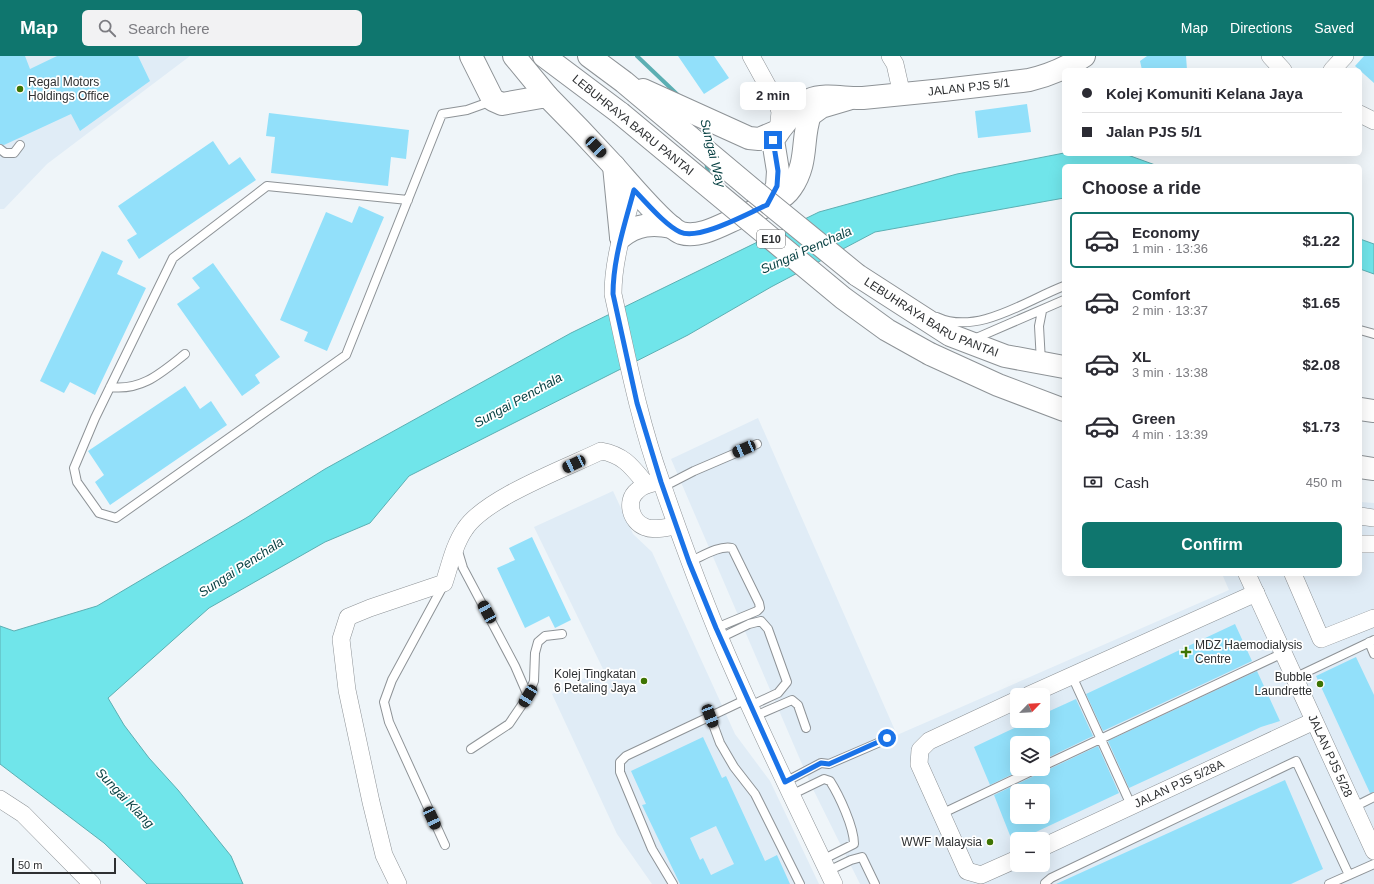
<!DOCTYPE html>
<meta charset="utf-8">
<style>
body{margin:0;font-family:Arial,sans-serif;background:#f2f2f3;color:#2b2b33;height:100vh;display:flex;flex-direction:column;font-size:15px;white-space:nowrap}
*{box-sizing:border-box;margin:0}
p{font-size:13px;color:#7c7c81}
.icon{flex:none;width:22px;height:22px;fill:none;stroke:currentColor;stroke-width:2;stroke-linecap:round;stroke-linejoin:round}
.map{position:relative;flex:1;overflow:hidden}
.details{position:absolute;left:1062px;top:108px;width:300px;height:412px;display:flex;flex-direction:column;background:#fff;border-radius:6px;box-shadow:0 4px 16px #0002}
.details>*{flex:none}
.top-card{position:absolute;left:1062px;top:12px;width:300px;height:88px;border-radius:6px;box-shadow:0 4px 16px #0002;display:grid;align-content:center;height:88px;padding:0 20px;background:#fff}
.needle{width:26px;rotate:65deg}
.tools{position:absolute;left:1010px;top:632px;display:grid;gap:8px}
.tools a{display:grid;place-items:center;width:40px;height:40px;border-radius:6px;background:#fff;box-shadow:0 4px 16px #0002;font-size:20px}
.scale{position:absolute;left:12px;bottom:10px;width:104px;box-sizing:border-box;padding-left:4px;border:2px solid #2e3032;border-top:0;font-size:11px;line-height:14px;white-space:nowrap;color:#2e3032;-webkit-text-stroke:3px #fff;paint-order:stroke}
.end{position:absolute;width:18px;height:18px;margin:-9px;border:5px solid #1a73e8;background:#fff;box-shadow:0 0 0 2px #fff}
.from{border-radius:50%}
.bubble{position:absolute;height:28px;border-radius:6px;background:#fff;box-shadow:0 4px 16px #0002;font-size:13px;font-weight:600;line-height:28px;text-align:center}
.car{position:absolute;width:12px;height:24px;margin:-12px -6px;border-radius:5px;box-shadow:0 0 3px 1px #0007;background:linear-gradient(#222 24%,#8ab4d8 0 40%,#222 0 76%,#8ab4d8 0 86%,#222 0)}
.top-card b{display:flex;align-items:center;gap:14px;height:38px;font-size:15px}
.top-card b+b{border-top:1px solid #e1e1e2}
.top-card i{width:10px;height:10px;background:#2b2b33}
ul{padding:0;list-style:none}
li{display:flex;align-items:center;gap:12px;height:56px;margin:0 8px 6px;padding:0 12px;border:2px solid transparent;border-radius:6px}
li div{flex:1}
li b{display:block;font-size:15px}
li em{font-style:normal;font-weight:600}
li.active{border-color:#0f766e}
li>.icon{width:36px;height:36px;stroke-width:1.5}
h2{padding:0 20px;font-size:18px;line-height:48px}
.pay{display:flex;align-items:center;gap:10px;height:44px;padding:0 20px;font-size:15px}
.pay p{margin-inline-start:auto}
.primary-button{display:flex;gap:8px;margin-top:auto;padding:8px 20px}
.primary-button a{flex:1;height:46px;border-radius:6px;background:#0f766e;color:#fff;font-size:16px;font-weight:600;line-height:46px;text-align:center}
header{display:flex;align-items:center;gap:24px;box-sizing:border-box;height:56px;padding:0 20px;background:#0f766e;color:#fff}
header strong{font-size:19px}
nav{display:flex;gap:22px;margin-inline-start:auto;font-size:14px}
.search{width:280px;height:36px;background:#f2f2f3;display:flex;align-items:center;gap:10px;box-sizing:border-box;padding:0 14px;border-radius:6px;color:#7c7c81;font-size:15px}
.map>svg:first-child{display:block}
.built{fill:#e0ecf6;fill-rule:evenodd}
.water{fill:#70e5ea;stroke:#5cafb3}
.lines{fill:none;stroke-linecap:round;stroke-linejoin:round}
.stream{stroke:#5cafb3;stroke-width:4}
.building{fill:#92e0fa;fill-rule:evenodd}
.lane-casing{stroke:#8e9397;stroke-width:10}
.street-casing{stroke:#8e9397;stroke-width:18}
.secondary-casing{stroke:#8e9397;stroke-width:24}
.highway-casing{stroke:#8e9397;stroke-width:24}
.lane{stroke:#fff;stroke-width:8}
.street{stroke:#fff;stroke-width:17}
.secondary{stroke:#fff;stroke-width:22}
.highway{stroke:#fff;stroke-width:22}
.highway-bridge-casing{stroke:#8e9397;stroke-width:24;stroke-linecap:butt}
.highway-bridge{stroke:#fff;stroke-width:22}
.route{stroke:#1a73e8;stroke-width:5}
.poi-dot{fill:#3e7402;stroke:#fff;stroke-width:1.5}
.labels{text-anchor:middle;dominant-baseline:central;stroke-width:3.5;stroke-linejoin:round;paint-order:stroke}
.shield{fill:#fff;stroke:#6d6e70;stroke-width:1}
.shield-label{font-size:11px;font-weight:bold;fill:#2e3032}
.poi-label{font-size:12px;fill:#2e3032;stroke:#fff;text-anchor:end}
.street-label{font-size:12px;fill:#2e3032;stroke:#fff}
.water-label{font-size:13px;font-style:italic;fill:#053f41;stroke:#fff}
</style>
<header>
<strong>Map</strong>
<div class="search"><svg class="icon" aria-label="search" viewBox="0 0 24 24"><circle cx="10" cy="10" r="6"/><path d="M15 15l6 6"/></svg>Search here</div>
<nav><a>Map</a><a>Directions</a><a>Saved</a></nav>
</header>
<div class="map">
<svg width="1374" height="828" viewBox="0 0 1374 828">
<rect width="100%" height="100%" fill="#eff5f9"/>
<path class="built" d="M 0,0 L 190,0 L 47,108 L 4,153 L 0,153 Z
M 758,362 L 897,679 L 1229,534 L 1222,518 L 1360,518 L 1360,446 L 1374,447 L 1374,828 L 860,828 L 811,729 L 671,403 ZM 1017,639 L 1043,639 L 1043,665 L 1017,665 ZM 1017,687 L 1043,687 L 1043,713 L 1017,713 ZM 1017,735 L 1043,735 L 1043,761 L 1017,761 ZM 1017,783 L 1043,783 L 1043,809 L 1017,809 Z
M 613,435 L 633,478 L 652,496 L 735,678 L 770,725 L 819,828 L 652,828 L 617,778 L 552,638 L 603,613 L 534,471 Z"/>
<path class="water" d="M 1064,97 L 1125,98 L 1158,110 L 1064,110 L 1064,142 L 875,176 L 771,231 L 688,279 L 409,420 L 370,467 L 325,486 L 209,552 L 108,642 L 124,669 L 149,702 L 178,734 L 231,800 L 243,828 L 147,828 L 104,787 L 0,708 L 0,570 L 14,575 L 97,550 L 246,462 L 325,413 L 571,277 L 819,156 L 957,118 Z
M 1360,183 L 1374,188 L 1374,218 L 1360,213 Z"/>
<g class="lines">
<path class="stream" d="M 637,0 L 680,41
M 706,106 L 709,121"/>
</g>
<path class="building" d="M 0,0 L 25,0 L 30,13 L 57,0 L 138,0 L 150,25 L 80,75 L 71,58 L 4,89 L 0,88 Z
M 678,0 L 714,0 L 729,22 L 704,38 Z
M 1147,0 L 1186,0 L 1187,14 L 1142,14 L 1140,5 Z
M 1364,0 L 1374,0 L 1374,27 L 1355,10 Z
M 1027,48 L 1031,76 L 978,82 L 975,55 Z
M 269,57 L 409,74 L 406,103 L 391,101 L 388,130 L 271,117 L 275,81 L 266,80 Z
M 213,85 L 229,109 L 240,101 L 256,124 L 139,203 L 127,184 L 137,178 L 118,150 Z
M 359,150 L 384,161 L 327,295 L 304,285 L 308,276 L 280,264 L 326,156 L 352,167 Z
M 102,195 L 123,205 L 117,218 L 146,232 L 95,339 L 70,326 L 64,337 L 40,325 Z
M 213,207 L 280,301 L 255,319 L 260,327 L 242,340 L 177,248 L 200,232 L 192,222 Z
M 185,330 L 200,353 L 211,345 L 227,369 L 110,449 L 95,426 L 104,419 L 88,395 Z
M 532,481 L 571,564 L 555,572 L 549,560 L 525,572 L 497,512 L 515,504 L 509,492 Z
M 1235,568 L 1252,605 L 1103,675 L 1086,638 Z
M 1356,601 L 1374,639 L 1374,736 L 1370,737 L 1316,620 Z
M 1257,615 L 1280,665 L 1261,671 L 1129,732 L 1108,685 Z
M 1076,643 L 1093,680 L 1043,704 L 1043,687 L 1017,687 L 1017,713 L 1023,713 L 990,729 L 974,691 L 1029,665 L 1043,665 L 1043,658 Z
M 703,681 L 722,722 L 726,720 L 765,805 L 777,799 L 790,828 L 680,828 L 642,749 L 646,748 L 631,715 ZM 716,770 L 734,808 L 711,819 L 703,802 L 700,804 L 690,782 Z
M 1098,690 L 1119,737 L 1021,783 L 1017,783 L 1013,787 L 994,739 L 1038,718 L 1041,715 L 1045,715 ZM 1017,735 L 1043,735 L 1043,761 L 1017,761 Z
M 1285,724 L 1323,813 L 1291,828 L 1056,828 Z"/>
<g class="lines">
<defs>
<path id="lane" d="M 0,93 L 5,97 L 14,97 L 20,89
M 408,144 L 267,130 L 173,202 L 95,362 L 74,412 L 77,426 L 99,457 L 116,462 L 346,299 L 442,58 L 467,54 L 492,45
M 937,261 C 977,280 1027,244 1064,230
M 1360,274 L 1374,278
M 974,283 L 1064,244
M 1041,306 L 1039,270 L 1042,255
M 110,331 C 142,335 161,317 185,298
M 663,431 L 694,415 L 757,388
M 457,492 L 463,512 L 515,610 L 528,640
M 689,506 C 701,501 719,489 732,492 L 759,547 L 760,552 L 757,555 L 716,572
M 443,530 L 392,624 L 384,646 L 389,666 L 445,789
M 720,582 L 749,568 L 761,565 L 768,573 L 787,626 L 778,637 L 750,650
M 1369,586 L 1374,598
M 1072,620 L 1131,749
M 1294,622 L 1374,584
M 710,660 L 720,687 L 734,711 L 755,738 L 800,828
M 755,660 L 792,644 L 798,649 L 806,672
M 471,693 L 509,668 L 528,640 L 534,625 L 535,597 L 538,586 L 545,580 L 562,578
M 1043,710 L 1283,597
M 785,726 L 821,707 L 829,708 L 887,683
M 791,739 L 824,723 L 830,725 C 839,739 854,771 854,788 L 822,804
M 1354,751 L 1374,741
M 941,758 L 1036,713
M 828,815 L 851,804 L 862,801 L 875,828
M 1045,827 L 1051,822 L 1296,705 L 1349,819
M 673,828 L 652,793 L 620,716 L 620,706 L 626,700 L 747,643
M 1329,828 L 1374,808"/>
<g id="street">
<path d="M 751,0 L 778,49 L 780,56 L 778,75"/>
<path d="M 890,0 L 895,8 L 902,39"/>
<path d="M 1270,0 L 1283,14"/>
<path d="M 1332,14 L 1345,0"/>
<path d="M 1360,58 L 1374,65"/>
<path d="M 634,134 C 625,167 613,203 613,238 C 627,301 639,364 661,425 C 679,477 698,529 719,580 C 754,664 795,746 834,828"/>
<path d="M 657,426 C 649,428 642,429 637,435 C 625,445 631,466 645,471 C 654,475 667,471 676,470"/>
<path d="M 1360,460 L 1374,462"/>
<path d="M 1360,488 L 1374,488"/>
<path id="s1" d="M 1247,518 L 1374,795"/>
<path d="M 1293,518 L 1321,583 L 1374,562"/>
<path d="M 1029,639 L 1256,537"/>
<path d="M 1017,644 L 929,685 L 920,694 L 919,708 L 967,815 L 981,819 L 1017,803"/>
<path d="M 0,743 L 23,758 L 92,828"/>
<path id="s2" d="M 1043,791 L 1314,665"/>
<path d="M 398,828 L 384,799 L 371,746 L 347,634 L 341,583 L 348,561 L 370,552 L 444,527 C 450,509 454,489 465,473 C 485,442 566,412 601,395 C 624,399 632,411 646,428"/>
</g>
<g id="secondary">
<path d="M 471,0 L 493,44 L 502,48 L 547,40 C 569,62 591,85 612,108 C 626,123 664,170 681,177 C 700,183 725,167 742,160 C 758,153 781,147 791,132 C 809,106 801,83 810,59 L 821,51 L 848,43"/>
<path d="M 614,110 L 621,181"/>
<path id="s3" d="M 767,149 L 777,130 L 778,115 L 773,84 C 780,73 797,50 809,44 C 825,37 846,43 863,42 C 919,37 974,31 1029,24 C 1050,19 1067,12 1084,0"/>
<path d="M 621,181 C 637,168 653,167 672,171"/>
</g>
<g id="highway">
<path d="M 514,0 L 547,40"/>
<path d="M 544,0 L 620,57"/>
<path d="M 589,0 L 624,26 L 754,135"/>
<path d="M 643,34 L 749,82 L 759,83 L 778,75"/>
<path id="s4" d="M 857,219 L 950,279 L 1005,300 L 1064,311"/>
<path d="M 930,298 L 998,329 L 1064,354"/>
<path d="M 1360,353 L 1374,355"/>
<path d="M 1360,411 L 1374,413"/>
</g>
</defs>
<use href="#lane" class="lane-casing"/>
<use href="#street" class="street-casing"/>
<use href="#secondary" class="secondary-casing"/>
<use href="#highway" class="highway-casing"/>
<use href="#lane" class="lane"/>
<use href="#street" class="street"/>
<use href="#secondary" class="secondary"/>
<use href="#highway" class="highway"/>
<defs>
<path id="highway-bridge" d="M 620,57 L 843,242 L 887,274 L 930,298
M 754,135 L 857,219"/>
</defs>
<use href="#highway-bridge" class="highway-bridge-casing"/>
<use href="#highway-bridge" class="highway-bridge"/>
</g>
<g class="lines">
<path class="route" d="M 773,84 L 778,115 L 777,130 L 767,149 C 748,157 699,185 680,176 C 665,169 647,147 634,134 C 625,167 613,203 613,238 L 637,347 L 661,426 L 689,506 L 716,572 L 785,726 L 821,707 L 829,708 L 887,682"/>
</g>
<g class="poi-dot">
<circle cx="20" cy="33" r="4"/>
<path d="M1184 590h4v4h4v4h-4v4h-4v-4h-4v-4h4z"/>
<circle cx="644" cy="625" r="4"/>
<circle cx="1320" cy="628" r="4"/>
<circle cx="990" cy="786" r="4"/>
</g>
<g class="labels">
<rect class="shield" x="757" y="174" width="28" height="18" rx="3"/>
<g class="shield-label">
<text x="771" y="183">E10</text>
</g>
<g class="poi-label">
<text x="28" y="26" text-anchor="start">Regal Motors<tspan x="28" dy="14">Holdings Office</tspan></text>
<text x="1195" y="589" text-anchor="start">MDZ Haemodialysis<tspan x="1195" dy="14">Centre</tspan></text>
<text x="636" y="618">Kolej Tingkatan<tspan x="636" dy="14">6 Petaling Jaya</tspan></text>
<text x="1312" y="621">Bubble<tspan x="1312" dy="14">Laundrette</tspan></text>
<text x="982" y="786">WWF Malaysia</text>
</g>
<g class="street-label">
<text stroke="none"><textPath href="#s3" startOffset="283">JALAN PJS 5/1</textPath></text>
<text transform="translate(633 69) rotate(39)">LEBUHRAYA BARU PANTAI</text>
<text stroke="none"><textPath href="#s4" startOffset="86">LEBUHRAYA BARU PANTAI</textPath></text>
<text stroke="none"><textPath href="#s1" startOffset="200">JALAN PJS 5/28</textPath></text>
<text stroke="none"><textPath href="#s2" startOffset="150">JALAN PJS 5/28A</textPath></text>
</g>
<g class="water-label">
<text transform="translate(713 97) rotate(76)">Sungai Way</text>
<text transform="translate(806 194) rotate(-24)">Sungai Penchala</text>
<text transform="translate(518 344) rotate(-29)">Sungai Penchala</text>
<text transform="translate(241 511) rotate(-33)">Sungai Penchala</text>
<text transform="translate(125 742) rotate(46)">Sungai Klang</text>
</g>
</g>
</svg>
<div class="tools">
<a><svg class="needle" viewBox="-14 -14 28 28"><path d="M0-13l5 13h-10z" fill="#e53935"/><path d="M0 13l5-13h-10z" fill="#7c7c81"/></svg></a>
<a><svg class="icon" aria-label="layers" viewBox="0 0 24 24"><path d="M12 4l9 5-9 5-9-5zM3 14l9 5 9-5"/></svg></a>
<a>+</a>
<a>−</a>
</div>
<div class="scale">50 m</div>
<i class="end from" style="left:887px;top:682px"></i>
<i class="end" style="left:773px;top:84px"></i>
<div class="bubble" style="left:740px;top:26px;width:66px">2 min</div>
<i class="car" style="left:596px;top:91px;rotate:137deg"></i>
<i class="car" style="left:744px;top:393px;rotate:247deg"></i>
<i class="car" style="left:574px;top:408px;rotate:245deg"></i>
<i class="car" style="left:487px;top:556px;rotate:331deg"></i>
<i class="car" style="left:528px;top:640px;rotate:211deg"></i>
<i class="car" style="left:710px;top:660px;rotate:159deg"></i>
<i class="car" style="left:432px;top:762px;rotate:155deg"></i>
<div class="top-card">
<b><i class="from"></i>Kolej Komuniti Kelana Jaya</b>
<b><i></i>Jalan PJS 5/1</b>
</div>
<section class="details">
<h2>Choose a ride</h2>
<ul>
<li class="active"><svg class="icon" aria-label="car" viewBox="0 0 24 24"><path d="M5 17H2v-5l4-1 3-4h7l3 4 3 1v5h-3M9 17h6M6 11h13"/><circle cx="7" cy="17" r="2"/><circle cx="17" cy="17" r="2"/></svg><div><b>Economy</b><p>1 min · 13:36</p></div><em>$1.22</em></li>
<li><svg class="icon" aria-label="car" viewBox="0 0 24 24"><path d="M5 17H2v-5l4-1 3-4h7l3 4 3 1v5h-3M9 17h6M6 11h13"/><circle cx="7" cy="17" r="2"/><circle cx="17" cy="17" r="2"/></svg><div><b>Comfort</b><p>2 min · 13:37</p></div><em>$1.65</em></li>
<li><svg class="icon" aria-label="car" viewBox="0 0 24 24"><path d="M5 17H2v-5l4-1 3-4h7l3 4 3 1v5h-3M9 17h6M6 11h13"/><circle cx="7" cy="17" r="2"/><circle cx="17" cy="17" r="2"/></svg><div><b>XL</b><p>3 min · 13:38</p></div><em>$2.08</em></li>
<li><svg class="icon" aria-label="car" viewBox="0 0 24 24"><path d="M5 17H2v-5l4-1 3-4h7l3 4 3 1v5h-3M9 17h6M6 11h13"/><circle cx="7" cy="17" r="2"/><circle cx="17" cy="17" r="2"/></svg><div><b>Green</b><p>4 min · 13:39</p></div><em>$1.73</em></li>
</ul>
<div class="pay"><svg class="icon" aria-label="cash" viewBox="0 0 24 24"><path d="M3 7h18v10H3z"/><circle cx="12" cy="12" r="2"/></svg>Cash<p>450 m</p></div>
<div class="primary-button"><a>Confirm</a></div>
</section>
</div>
